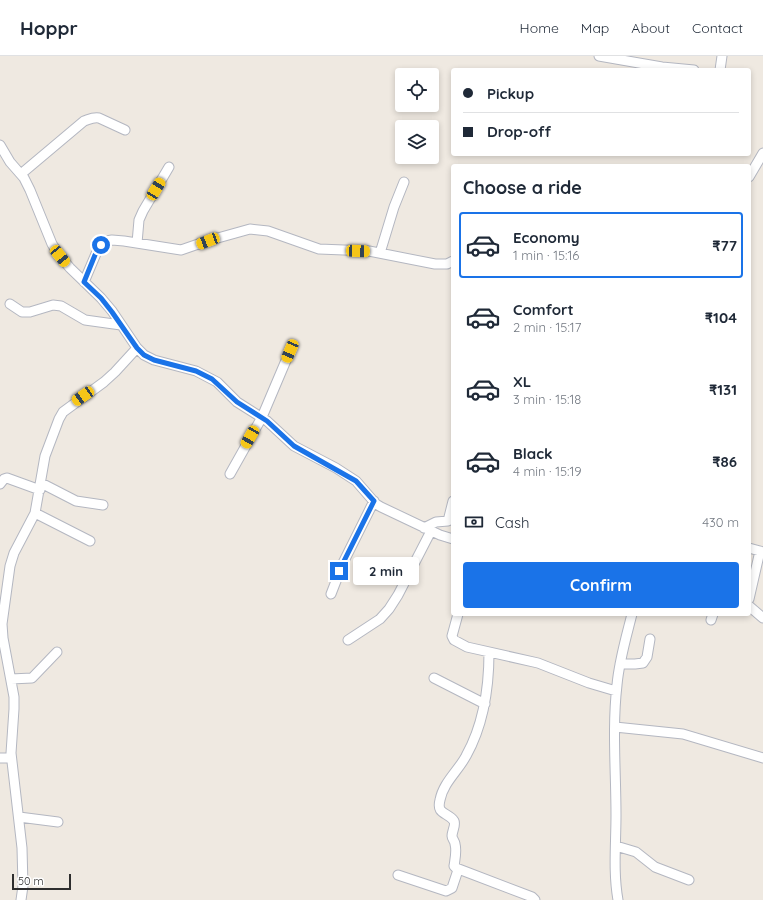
<!DOCTYPE html>
<meta charset="utf-8">
<style>
body{margin:0;font-family:Quicksand,sans-serif;background:#f2f2f3;color:#1f2937;height:100vh;display:flex;flex-direction:column;font-size:15px;white-space:nowrap}
*{box-sizing:border-box;margin:0}
p{font-size:13px;color:#747a83}
.icon{flex:none;width:22px;height:22px;fill:none;stroke:currentColor;stroke-width:2;stroke-linecap:round;stroke-linejoin:round}
.map{position:relative;flex:1;overflow:hidden}
.sheet{position:absolute;left:451px;top:108px;width:300px;height:452px;display:flex;flex-direction:column;background:#fff;border-radius:4px;box-shadow:0 2px 6px #0003}
.sheet>*{flex:none}
.banner{position:absolute;left:451px;top:12px;width:300px;height:88px;border-radius:4px;box-shadow:0 2px 6px #0003;display:grid;align-content:center;height:88px;padding:0 12px;background:#fff}
.buttons{position:absolute;left:395px;top:12px;display:grid;gap:8px}
.buttons a{display:grid;place-items:center;width:44px;height:44px;border-radius:4px;background:#fff;box-shadow:0 2px 6px #0003;font-size:20px}
.scale{position:absolute;left:12px;bottom:10px;width:59px;box-sizing:border-box;padding-left:4px;border:2px solid #2e2e2e;border-top:0;font-size:11px;line-height:14px;white-space:nowrap;color:#2e2e2e;-webkit-text-stroke:3px #fff;paint-order:stroke}
.end{position:absolute;width:18px;height:18px;margin:-9px;border:5px solid #1a73e8;background:#fff;box-shadow:0 0 0 2px #fff}
.from{border-radius:50%}
.bubble{position:absolute;height:28px;border-radius:4px;background:#fff;box-shadow:0 2px 6px #0003;font-size:13px;font-weight:700;line-height:28px;text-align:center}
.car{position:absolute;width:12px;height:24px;margin:-12px -6px;border-radius:5px;box-shadow:0 0 3px 1px #0007;background:linear-gradient(#f5c518 24%,#345 0 40%,#f5c518 0 76%,#345 0 86%,#f5c518 0)}
.banner b{display:flex;align-items:center;gap:14px;height:38px;font-size:15px}
.banner b+b{border-top:1px solid #e0e1e3}
.banner i{width:10px;height:10px;background:#1f2937}
ul{padding:0;list-style:none}
li{display:flex;align-items:center;gap:12px;height:66px;margin:0 8px 6px;padding:0 4px;border:2px solid transparent;border-radius:4px}
li div{flex:1}
li b{display:block;font-size:15px}
li em{font-style:normal;font-weight:700}
li.active{border-color:#1a73e8}
li>.icon{width:36px;height:36px;stroke-width:1.5}
h2{padding:0 12px;font-size:18px;line-height:48px}
.pay{display:flex;align-items:center;gap:10px;height:44px;padding:0 12px;font-size:15px}
.pay p{margin-inline-start:auto}
.cta{display:flex;gap:8px;margin-top:auto;padding:8px 12px}
.cta a{flex:1;height:46px;border-radius:4px;background:#1a73e8;color:#fff;font-size:16px;font-weight:700;line-height:46px;text-align:center}
header{display:flex;align-items:center;gap:24px;box-sizing:border-box;height:56px;padding:0 20px;background:#fff;border-bottom:1px solid #e0e1e3}
header strong{font-size:19px}
nav{display:flex;gap:22px;margin-inline-start:auto;font-size:14px}
.map>svg:first-child{display:block}
.lines{fill:none;stroke-linecap:round;stroke-linejoin:round}
.minor-casing{stroke:#b4b7c1;stroke-width:11}
.minor{stroke:#fff;stroke-width:9}
.route{stroke:#1a73e8;stroke-width:5}
</style>
<header>
<strong>Hoppr</strong>
<nav><a>Home</a><a>Map</a><a>About</a><a>Contact</a></nav>
</header>
<div class="map">
<svg width="763" height="844" viewBox="0 0 763 844">
<rect width="100%" height="100%" fill="#efe9e1"/>
<g class="lines">
<defs>
<path id="minor" d="M 599,0 L 662,11 L 694,14
M 720,14 L 722,0
M 0,89 L 10,106 L 24,122 L 30,134 L 52,188 L 60,200 L 70,212 L 101,242 L 112,255 L 137,292 L 144,299 L 154,304 L 196,315 L 217,326 L 237,346 L 267,365 L 294,390 L 336,412 L 356,425 L 376,448 L 381,451 L 440,479 L 453,483
M 21,118 L 84,65 C 90,63 93,61 99,62 L 125,74
M 749,121 L 763,97
M 137,187 L 139,164 L 143,155 L 169,111
M 380,197 L 394,151 L 404,126
M 84,226 L 98,193 L 106,185 L 112,184 L 124,185 L 181,194 L 207,185 L 250,173 L 268,175 L 319,193 L 369,195 L 435,208 L 447,208 L 453,205
M 10,248 L 22,256 L 30,256 L 53,249 L 61,250 L 85,264 L 121,269
M 230,418 L 262,361 L 290,295
M 41,427 L 76,445 L 103,449
M 0,428 L 4,423 L 7,422 L 40,434
M 35,457 L 90,485
M 424,472 L 436,466 L 448,465 L 453,445
M 749,492 L 763,496
M 331,538 L 343,507 L 374,445
M 749,543 L 760,495
M 749,550 L 763,562
M 458,558 L 452,580 L 454,584 L 467,591 L 538,607 L 589,627 L 616,635
M 711,564 L 713,558
M 348,584 L 380,563 L 389,553 L 398,539 L 431,475
M 489,596 C 489,632 484,668 466,700 C 458,715 443,727 440,744 C 436,759 448,756 454,765 C 456,769 452,775 452,780 C 452,783 455,785 455,788 C 457,795 455,803 454,810 L 456,812 L 532,841 L 535,844
M 620,608 L 635,608 L 643,607 L 647,601 L 650,583
M 434,622 L 485,648
M 11,623 L 32,622 L 57,596
M 615,671 L 683,678 L 763,702
M 0,702 L 11,702
M 19,761 L 58,766
M 616,790 L 636,796 L 655,811 L 689,824
M 398,819 L 446,835 L 452,832 L 458,814
M 21,844 L 23,830 L 22,792 L 11,697 L 14,653 L 14,641 L 3,582 L 2,568 L 10,510 L 14,497 L 35,457 L 45,400 L 59,363 L 63,356 L 104,326 L 115,316 L 137,292
M 618,844 C 613,816 616,788 616,759 C 616,716 612,672 617,629 C 619,605 626,582 632,558"/>
</defs>
<use href="#minor" class="minor-casing"/>
<use href="#minor" class="minor"/>
</g>
<g class="lines">
<path class="route" d="M 101,189 L 95,199 L 84,226 L 101,242 L 112,256 L 137,292 L 144,299 L 154,304 L 196,315 L 212,323 L 237,346 L 267,365 L 294,390 L 356,425 L 374,445 L 339,515"/>
</g>
</svg>
<div class="buttons">
<a><svg class="icon" aria-label="locate" viewBox="0 0 24 24"><circle cx="12" cy="12" r="6"/><path d="M12 2v4M12 18v4M2 12h4M18 12h4"/></svg></a>
<a><svg class="icon" aria-label="layers" viewBox="0 0 24 24"><path d="M12 4l9 5-9 5-9-5zM3 14l9 5 9-5"/></svg></a>
</div>
<div class="scale">50 m</div>
<i class="end from" style="left:101px;top:189px"></i>
<i class="end" style="left:339px;top:515px"></i>
<div class="bubble" style="left:353px;top:501px;width:66px">2 min</div>
<i class="car" style="left:156px;top:133px;rotate:31deg"></i>
<i class="car" style="left:208px;top:185px;rotate:249deg"></i>
<i class="car" style="left:358px;top:195px;rotate:92deg"></i>
<i class="car" style="left:60px;top:200px;rotate:141deg"></i>
<i class="car" style="left:290px;top:295px;rotate:203deg"></i>
<i class="car" style="left:83px;top:340px;rotate:236deg"></i>
<i class="car" style="left:250px;top:381px;rotate:210deg"></i>
<div class="banner">
<b><i class="from"></i>Pickup</b>
<b><i></i>Drop-off</b>
</div>
<section class="sheet">
<h2>Choose a ride</h2>
<ul>
<li class="active"><svg class="icon" aria-label="car" viewBox="0 0 24 24"><path d="M5 17H2v-5l4-1 3-4h7l3 4 3 1v5h-3M9 17h6M6 11h13"/><circle cx="7" cy="17" r="2"/><circle cx="17" cy="17" r="2"/></svg><div><b>Economy</b><p>1 min · 15:16</p></div><em>₹77</em></li>
<li><svg class="icon" aria-label="car" viewBox="0 0 24 24"><path d="M5 17H2v-5l4-1 3-4h7l3 4 3 1v5h-3M9 17h6M6 11h13"/><circle cx="7" cy="17" r="2"/><circle cx="17" cy="17" r="2"/></svg><div><b>Comfort</b><p>2 min · 15:17</p></div><em>₹104</em></li>
<li><svg class="icon" aria-label="car" viewBox="0 0 24 24"><path d="M5 17H2v-5l4-1 3-4h7l3 4 3 1v5h-3M9 17h6M6 11h13"/><circle cx="7" cy="17" r="2"/><circle cx="17" cy="17" r="2"/></svg><div><b>XL</b><p>3 min · 15:18</p></div><em>₹131</em></li>
<li><svg class="icon" aria-label="car" viewBox="0 0 24 24"><path d="M5 17H2v-5l4-1 3-4h7l3 4 3 1v5h-3M9 17h6M6 11h13"/><circle cx="7" cy="17" r="2"/><circle cx="17" cy="17" r="2"/></svg><div><b>Black</b><p>4 min · 15:19</p></div><em>₹86</em></li>
</ul>
<div class="pay"><svg class="icon" aria-label="cash" viewBox="0 0 24 24"><path d="M3 7h18v10H3z"/><circle cx="12" cy="12" r="2"/></svg>Cash<p>430 m</p></div>
<div class="cta"><a>Confirm</a></div>
</section>
</div>
